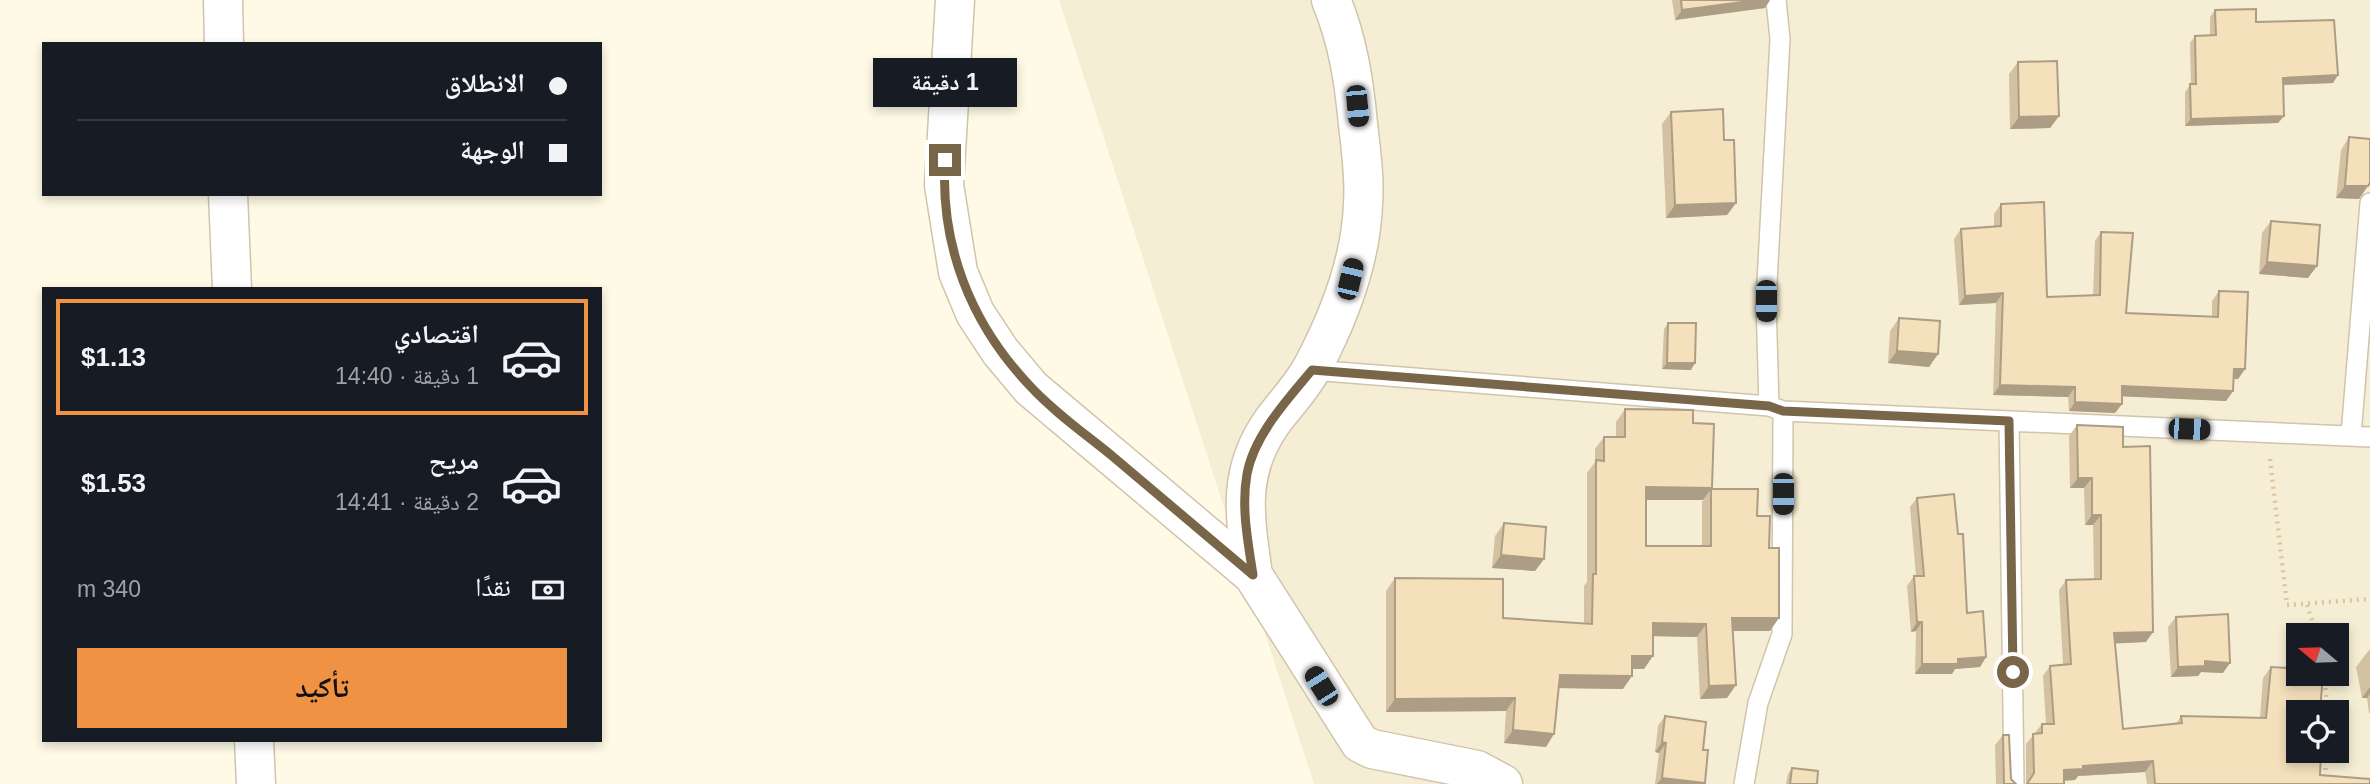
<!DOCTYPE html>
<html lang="ar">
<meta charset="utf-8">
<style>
body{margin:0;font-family:Helvetica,"Noto Naskh Arabic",sans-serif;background:#20242c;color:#f1f3f6;direction:rtl;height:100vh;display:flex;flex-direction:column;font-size:26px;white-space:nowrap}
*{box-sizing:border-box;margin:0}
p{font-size:23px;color:#9ea1a6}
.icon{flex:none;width:38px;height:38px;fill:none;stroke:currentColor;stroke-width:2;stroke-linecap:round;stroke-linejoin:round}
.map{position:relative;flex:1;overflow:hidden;direction:ltr}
.sheet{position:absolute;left:42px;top:287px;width:560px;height:455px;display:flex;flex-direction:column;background:#171b24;border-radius:0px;box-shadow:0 4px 10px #0003;direction:rtl}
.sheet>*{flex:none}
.top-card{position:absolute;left:42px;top:42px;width:560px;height:154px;border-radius:0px;box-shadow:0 4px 10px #0003;direction:rtl;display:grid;align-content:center;height:154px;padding:0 35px;background:#171b24}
.needle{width:46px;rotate:289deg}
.fabs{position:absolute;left:2286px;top:623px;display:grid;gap:14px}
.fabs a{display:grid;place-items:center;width:63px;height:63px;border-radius:0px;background:#171b24;box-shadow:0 4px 10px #0003;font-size:35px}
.end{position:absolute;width:32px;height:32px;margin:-16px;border:9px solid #796548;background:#fff;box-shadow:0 0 0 4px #fff}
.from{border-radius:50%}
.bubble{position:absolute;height:49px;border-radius:0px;background:#171b24;box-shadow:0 4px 10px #0003;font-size:23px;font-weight:700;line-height:49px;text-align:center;direction:rtl}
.car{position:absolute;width:21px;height:42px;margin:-21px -10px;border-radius:9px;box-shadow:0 0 5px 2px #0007;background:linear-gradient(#222 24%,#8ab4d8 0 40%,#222 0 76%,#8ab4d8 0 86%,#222 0)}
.top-card b{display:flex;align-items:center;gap:24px;height:66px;font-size:26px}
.top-card b+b{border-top:2px solid #363941}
.top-card i{width:18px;height:18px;background:#f1f3f6}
ul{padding:12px 0 0;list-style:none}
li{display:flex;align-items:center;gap:21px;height:116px;margin:0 14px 10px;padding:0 21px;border:4px solid transparent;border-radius:0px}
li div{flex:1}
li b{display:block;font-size:26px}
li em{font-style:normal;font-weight:700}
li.selected{border-color:#ef9244}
li>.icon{width:63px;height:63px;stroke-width:1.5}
.pay{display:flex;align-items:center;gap:18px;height:77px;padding:0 35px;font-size:26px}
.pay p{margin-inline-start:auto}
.cta{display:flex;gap:14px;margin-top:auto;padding:14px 35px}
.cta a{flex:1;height:80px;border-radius:0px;background:#ef9244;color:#111;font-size:28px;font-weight:700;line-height:80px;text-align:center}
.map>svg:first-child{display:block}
.residential{fill:#f6eed4;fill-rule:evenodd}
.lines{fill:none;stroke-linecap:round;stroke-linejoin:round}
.lane-casing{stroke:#d0c4ab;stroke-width:22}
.street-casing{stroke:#d0c4ab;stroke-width:41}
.path{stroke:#dbc49e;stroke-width:4.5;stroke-dasharray:2 5;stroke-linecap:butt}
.lane{stroke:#fff;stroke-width:19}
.street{stroke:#fff;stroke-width:38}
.wall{fill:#d3c1a2}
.shaded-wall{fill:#ac9d84}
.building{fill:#f5e0bc;stroke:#ac9d84;stroke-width:2}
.route{stroke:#796548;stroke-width:9}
</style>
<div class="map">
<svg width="2370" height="784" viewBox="0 0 2370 784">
<rect width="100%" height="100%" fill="#fefae6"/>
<path class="residential" d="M 1059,0 L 2370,0 L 2370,784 L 1314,784 ZM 2298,635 L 2336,635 L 2336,674 L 2298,674 ZM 2298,712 L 2336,712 L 2336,751 L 2298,751 Z"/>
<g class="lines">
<defs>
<path id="lane" d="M 1312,370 L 1769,406 L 1783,411 L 2370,437
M 1769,406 L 1766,301 L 1780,39 L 1776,0
M 2009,421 L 2014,784
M 2351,435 L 2370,203
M 1744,784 L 1758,703 L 1782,634 L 1783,411"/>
<path id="street" d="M 223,0 L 224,44
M 955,0 L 944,185 L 958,272 L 975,313 L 1000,351 L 1031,388 L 1253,575 L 1360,743 L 1372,749 L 1477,770 L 1503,784
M 228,194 L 232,289
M 1253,575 C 1245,517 1236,473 1272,422 C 1285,404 1303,386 1313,366 C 1339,317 1361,260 1363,204 C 1365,178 1361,151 1358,124 C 1354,81 1348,41 1331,0
M 254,740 L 256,784"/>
</defs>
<use href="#lane" class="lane-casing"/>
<use href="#street" class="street-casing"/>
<path class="path" d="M 2270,459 L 2287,605 L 2370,599
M 2307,605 L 2317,635
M 2324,674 L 2328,712
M 2325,784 L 2326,751"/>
<use href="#lane" class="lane"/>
<use href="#street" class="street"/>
</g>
<path class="wall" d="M 1672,0 L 1770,0 L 1765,8 L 1675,20 Z
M 2215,10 L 2256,22 L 2333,83 L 2283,85 L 2284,116 L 2278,123 L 2185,126 L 2185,92 L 2191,84 L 2190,43 L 2195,36 L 2210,35 L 2210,17 Z
M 2018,62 L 2059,116 L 2050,128 L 2010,129 L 2009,74 Z
M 1671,112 L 1724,140 L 1736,203 L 1727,215 L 1666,218 L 1662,124 Z
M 2349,137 L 2359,199 L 2336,198 L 2341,150 Z
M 2001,204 L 2047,297 L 2093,296 L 2095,241 L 2101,232 L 2126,313 L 2212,316 L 2212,301 L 2219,291 L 2245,369 L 2238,379 L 2233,379 L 2233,391 L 2226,401 L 2122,396 L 2122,404 L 2115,413 L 2069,411 L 2068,397 L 1993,395 L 1996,303 L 1959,305 L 1954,239 L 1961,229 L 1994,226 L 1994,214 Z
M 2271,221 L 2308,278 L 2259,274 L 2262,233 Z
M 1899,318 L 1938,354 L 1929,367 L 1888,363 L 1890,331 Z
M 1668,323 L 1691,370 L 1662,369 L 1664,329 Z
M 1625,409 L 1693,423 L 1712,488 L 1703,500 L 1646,500 L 1646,546 L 1702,546 L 1702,502 L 1711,489 L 1757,516 L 1770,631 L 1733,631 L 1727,698 L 1700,699 L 1697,637 L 1653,636 L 1644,669 L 1632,669 L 1623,689 L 1559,688 L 1546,747 L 1504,743 L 1506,711 L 1386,712 L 1386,591 L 1395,578 L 1503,618 L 1584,623 L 1584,586 L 1587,582 L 1587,473 L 1595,462 L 1595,449 L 1604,437 L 1616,437 L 1616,422 Z
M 2077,425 L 2123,447 L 2146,642 L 2115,643 L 2123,729 L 2176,724 L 2181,716 L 2260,717 L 2263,678 L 2271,667 L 2284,668 L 2290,660 L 2298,712 L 2320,775 L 2370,784 L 2147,784 L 2145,772 L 2078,776 L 2075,780 L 2026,784 L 2026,744 L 2042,724 L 2046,724 L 2043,676 L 2050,666 L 2063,665 L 2059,590 L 2066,580 L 2094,579 L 2093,525 L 2085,525 L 2084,488 L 2070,488 L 2069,436 Z
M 1917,498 L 1986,657 L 1980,667 L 1955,669 L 1952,674 L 1915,674 L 1916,631 L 1911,632 L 1907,586 L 1914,576 L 1916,576 L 1910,507 Z
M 1504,523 L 1544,559 L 1535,571 L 1492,568 L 1495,536 Z
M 2176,617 L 2223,673 L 2201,672 L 2198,676 L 2171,677 L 2168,627 Z
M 2369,650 L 2370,650 L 2370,713 L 2369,713 L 2367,698 L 2362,698 L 2356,667 Z
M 1665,716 L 1703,750 L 1705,783 L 1704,784 L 1655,784 L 1659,753 L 1655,752 L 1658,726 Z
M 2003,735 L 2011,779 L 2016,784 L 1996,784 L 1995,745 Z
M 1792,768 L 1817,784 L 1786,784 L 1788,774 Z"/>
<path class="shaded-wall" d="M 1757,0 L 1770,0 L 1765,8 L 1675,20 L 1682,10 Z
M 2338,75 L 2333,83 L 2278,85 L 2283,78 Z
M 2059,116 L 2050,128 L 2010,129 L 2019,117 Z
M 2284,116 L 2278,123 L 2185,126 L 2191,119 Z
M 2370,183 L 2359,199 L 2336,198 L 2345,186 Z
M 1736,203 L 1727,215 L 1666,218 L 1675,205 Z
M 2267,262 L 2317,266 L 2308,278 L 2259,274 Z
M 2003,293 L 1996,303 L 1959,305 L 1965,296 Z
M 1897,351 L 1938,354 L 1929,367 L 1888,363 Z
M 1667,363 L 1695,363 L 1691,370 L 1662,369 Z
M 2234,369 L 2245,369 L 2238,379 L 2227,379 Z
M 2000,385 L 2075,387 L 2068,397 L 1993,395 Z
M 2122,386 L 2233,391 L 2226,401 L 2115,396 Z
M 2075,402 L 2122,404 L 2115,413 L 2069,411 Z
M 2078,478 L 2092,478 L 2084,488 L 2070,488 Z
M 1646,487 L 1712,488 L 1703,500 L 1637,500 Z
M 2092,515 L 2101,515 L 2093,525 L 2085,525 Z
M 1501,555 L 1544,559 L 1535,571 L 1492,568 Z
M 1732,618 L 1779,618 L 1770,631 L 1724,631 Z
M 1917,622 L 1922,622 L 1916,631 L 1911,632 Z
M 1653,623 L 1706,624 L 1697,637 L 1645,636 Z
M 2153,632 L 2146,642 L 2107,644 L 2114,633 Z
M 1632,656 L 1653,656 L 1644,669 L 1623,669 Z
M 1986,657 L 1980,667 L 1955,669 L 1952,674 L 1915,674 L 1922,664 L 1958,659 Z
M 2205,661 L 2230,663 L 2223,673 L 2201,672 L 2198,676 L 2171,677 L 2178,667 Z
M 1560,675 L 1632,676 L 1623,689 L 1551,688 Z
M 1736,685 L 1727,698 L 1700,699 L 1709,686 Z
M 2370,687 L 2370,693 L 2367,698 L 2362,698 Z
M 1515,698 L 1506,711 L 1386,712 L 1395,699 Z
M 1513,730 L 1554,734 L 1546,747 L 1504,743 Z
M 1662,742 L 1666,743 L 1659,753 L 1655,752 Z
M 2153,761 L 2145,772 L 2078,776 L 2075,780 L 2057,781 L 2064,770 L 2083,766 Z
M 1662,778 L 1705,783 L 1704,784 L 1657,784 Z"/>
<path class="building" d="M 1681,0 L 1757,0 L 1682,10 Z
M 2256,9 L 2256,22 L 2334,20 L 2338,75 L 2283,78 L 2284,116 L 2191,119 L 2190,84 L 2196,84 L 2195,36 L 2216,35 L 2215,10 Z
M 2057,61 L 2059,116 L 2019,117 L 2018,62 Z
M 1723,109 L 1724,140 L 1734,140 L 1736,203 L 1675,205 L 1671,112 Z
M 2349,137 L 2370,139 L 2370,183 L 2368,186 L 2345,186 Z
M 2044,202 L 2047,297 L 2100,295 L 2101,232 L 2133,233 L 2126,313 L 2218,317 L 2219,291 L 2248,292 L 2245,369 L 2234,369 L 2233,391 L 2122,386 L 2122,404 L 2075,402 L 2075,387 L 2000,385 L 2003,293 L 1965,296 L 1961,229 L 2001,226 L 2001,204 Z
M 2271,221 L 2320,225 L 2317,266 L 2267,262 Z
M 1899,318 L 1940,321 L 1938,354 L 1897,351 Z
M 1668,323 L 1696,323 L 1695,363 L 1667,363 Z
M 1625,409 L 1693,410 L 1693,423 L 1714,424 L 1712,488 L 1646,487 L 1646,546 L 1711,546 L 1711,489 L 1758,489 L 1757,516 L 1770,516 L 1769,548 L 1779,548 L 1779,618 L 1732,618 L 1736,685 L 1709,686 L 1706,624 L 1653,623 L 1653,656 L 1632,656 L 1632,676 L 1560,675 L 1554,734 L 1513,730 L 1515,698 L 1395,699 L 1395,578 L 1503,579 L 1503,618 L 1592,624 L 1593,574 L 1596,574 L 1596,460 L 1604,461 L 1604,437 L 1625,437 Z
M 2077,425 L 2123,427 L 2123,447 L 2150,446 L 2153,632 L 2114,633 L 2123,729 L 2182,723 L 2181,716 L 2266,718 L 2271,667 L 2289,668 L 2290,660 L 2298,660 L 2298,674 L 2323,674 L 2320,712 L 2298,712 L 2298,751 L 2321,751 L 2320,775 L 2370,779 L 2370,784 L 2155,784 L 2153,761 L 2083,766 L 2083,769 L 2064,770 L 2064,784 L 2027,784 L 2034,773 L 2033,734 L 2042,733 L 2042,724 L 2054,724 L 2050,666 L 2071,664 L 2066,580 L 2101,579 L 2101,515 L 2092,515 L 2092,478 L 2078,478 Z
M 1954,494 L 1958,534 L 1963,534 L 1967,613 L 1983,611 L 1986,657 L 1958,659 L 1958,664 L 1922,664 L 1922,622 L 1917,622 L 1914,576 L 1924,576 L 1917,498 Z
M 1504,523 L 1546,527 L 1544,559 L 1501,555 Z
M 2228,614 L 2230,663 L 2205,661 L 2205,666 L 2178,667 L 2176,617 Z
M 1665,716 L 1706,722 L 1703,750 L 1708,750 L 1705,783 L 1662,778 L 1666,743 L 1662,742 Z
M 2003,735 L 2009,735 L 2011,779 L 2016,784 L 2004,784 Z
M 1792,768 L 1818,771 L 1817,784 L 1790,784 Z"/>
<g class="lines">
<path class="route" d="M 945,160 C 940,246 971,324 1030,386 C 1054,412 1084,433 1111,455 C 1158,495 1205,535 1253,575 C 1248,542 1241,507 1247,474 C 1254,435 1288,399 1312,370 L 1769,406 L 1783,411 L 2009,421 L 2013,672"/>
</g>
</svg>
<div class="fabs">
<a><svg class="needle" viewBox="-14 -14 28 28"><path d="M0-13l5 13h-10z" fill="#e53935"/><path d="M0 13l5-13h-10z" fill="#9ea1a6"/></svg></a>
<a><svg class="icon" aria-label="locate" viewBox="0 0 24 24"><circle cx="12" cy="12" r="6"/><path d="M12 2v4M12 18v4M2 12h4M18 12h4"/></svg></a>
</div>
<i class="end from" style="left:2013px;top:672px"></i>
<i class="end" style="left:945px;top:160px"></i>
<div class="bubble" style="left:873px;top:58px;width:144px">1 دقيقة</div>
<i class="car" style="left:1357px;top:106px;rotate:175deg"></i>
<i class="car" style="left:1350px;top:279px;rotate:13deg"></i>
<i class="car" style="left:1766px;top:301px;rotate:180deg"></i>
<i class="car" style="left:2189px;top:429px;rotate:92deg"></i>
<i class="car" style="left:1783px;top:494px;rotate:180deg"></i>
<i class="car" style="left:1321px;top:686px;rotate:328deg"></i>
<div class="top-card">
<b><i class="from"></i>الانطلاق</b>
<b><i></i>الوجهة</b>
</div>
<section class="sheet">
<ul>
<li class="selected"><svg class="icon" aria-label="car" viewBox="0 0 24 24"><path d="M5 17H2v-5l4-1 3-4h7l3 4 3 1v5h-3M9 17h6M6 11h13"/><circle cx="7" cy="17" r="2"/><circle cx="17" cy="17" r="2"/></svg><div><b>اقتصادي</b><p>1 دقيقة · 14:40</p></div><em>$1.13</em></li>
<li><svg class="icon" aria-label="car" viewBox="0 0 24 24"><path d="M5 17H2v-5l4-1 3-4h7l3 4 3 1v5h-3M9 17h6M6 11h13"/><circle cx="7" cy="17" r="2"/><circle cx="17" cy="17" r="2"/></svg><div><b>مريح</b><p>2 دقيقة · 14:41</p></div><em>$1.53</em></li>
</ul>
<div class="pay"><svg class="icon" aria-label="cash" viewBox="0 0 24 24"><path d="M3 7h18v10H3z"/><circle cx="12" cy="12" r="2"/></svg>نقدًا<p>340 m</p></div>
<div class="cta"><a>تأكيد</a></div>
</section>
</div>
